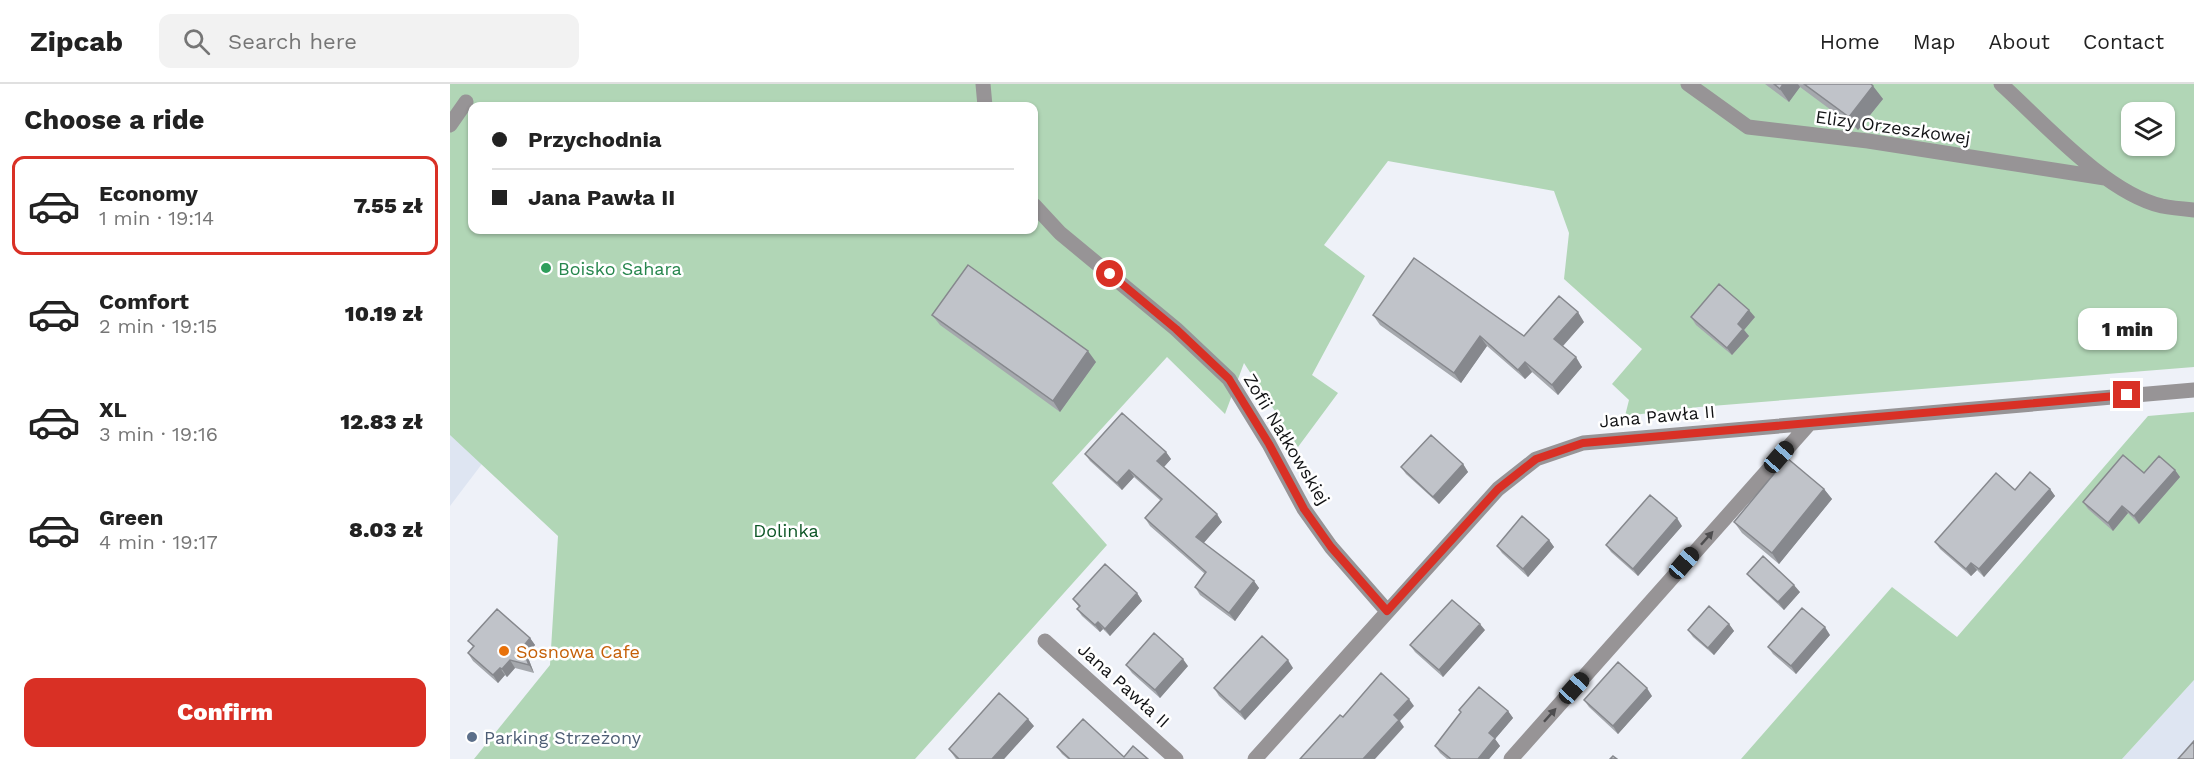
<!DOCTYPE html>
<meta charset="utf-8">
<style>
body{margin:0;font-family:"Work Sans",sans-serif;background:#f2f2f2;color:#222;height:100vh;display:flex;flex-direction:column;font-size:22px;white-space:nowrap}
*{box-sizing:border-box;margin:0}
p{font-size:20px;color:#767676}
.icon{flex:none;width:33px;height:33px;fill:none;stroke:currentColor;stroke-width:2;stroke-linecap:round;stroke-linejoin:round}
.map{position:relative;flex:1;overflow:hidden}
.sheet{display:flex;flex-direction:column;background:#fff;width:450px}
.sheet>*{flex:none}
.top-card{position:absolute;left:18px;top:18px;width:570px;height:132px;border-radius:12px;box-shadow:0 2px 4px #0004;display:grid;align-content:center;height:132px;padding:0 24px;background:#fff}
.fabs{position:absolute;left:1671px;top:18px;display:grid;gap:12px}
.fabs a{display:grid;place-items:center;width:54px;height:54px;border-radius:12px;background:#fff;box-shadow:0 2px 4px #0004;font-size:30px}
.end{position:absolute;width:27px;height:27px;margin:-14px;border:8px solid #d93025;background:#fff;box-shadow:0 0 0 3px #fff}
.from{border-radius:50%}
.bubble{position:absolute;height:42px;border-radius:12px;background:#fff;box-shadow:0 2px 4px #0004;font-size:20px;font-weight:800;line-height:42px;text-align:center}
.car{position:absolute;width:18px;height:36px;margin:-18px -9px;border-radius:8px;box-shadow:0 0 4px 2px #0007;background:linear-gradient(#222 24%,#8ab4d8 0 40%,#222 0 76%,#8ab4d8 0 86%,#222 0)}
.top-card b{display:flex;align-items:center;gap:21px;height:57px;font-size:22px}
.top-card b+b{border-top:2px solid #e0e0e0}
.top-card i{width:15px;height:15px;background:#222}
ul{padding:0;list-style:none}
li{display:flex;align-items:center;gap:18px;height:99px;margin:0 12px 9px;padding:0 12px;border:3px solid transparent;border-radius:12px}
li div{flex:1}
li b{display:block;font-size:22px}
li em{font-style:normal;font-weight:800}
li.on{border-color:#d93025}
li>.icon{width:54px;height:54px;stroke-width:1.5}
h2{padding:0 24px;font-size:27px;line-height:72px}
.button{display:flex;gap:12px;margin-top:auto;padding:12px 24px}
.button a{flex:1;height:69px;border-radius:12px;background:#d93025;color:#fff;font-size:24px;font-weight:800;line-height:69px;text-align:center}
header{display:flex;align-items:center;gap:36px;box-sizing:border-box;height:84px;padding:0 30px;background:#fff;border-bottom:2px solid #e0e0e0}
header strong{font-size:28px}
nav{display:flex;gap:33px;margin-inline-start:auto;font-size:21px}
.search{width:420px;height:54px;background:#f2f2f2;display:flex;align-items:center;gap:15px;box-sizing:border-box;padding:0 21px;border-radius:12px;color:#767676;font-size:22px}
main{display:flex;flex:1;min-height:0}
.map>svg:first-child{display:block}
.built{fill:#dee5f2}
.green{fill:#b1d6b6;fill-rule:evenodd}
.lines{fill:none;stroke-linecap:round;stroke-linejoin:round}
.minor{stroke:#979496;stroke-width:15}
.wall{fill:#a5a8ad}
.shaded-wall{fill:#86888d}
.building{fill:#c0c3c9;stroke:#86888d;stroke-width:1.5}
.oneway{fill:#4e4d4f}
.route{stroke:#d93025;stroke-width:8}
.leisure-dot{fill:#2e9e5b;stroke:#fff;stroke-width:2}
.food-dot{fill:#e8710a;stroke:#fff;stroke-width:2}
.service-dot{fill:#5c6f8a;stroke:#fff;stroke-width:2}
.labels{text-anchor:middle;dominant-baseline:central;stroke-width:5;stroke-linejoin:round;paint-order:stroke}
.street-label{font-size:18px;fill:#121315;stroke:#fff}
.leisure-label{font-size:18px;fill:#27864d;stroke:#fff;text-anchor:start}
.park-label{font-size:18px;fill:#0d5626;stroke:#fff}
.food-label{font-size:18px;fill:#c56008;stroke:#fff;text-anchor:start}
.service-label{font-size:18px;fill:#4e5e75;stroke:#fff;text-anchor:start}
</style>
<header>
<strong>Zipcab</strong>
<div class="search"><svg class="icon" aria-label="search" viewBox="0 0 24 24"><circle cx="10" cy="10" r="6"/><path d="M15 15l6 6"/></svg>Search here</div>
<nav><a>Home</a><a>Map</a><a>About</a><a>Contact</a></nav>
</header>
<main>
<section class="sheet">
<h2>Choose a ride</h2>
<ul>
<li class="on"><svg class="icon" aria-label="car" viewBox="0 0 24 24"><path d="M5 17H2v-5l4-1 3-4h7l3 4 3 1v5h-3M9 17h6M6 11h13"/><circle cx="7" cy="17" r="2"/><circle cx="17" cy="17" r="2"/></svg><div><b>Economy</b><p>1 min · 19:14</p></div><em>7.55 zł</em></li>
<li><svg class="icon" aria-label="car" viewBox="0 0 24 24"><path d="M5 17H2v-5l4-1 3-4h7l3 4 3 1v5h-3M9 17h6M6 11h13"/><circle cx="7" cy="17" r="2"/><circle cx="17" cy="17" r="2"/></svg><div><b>Comfort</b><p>2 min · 19:15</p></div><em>10.19 zł</em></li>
<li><svg class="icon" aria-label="car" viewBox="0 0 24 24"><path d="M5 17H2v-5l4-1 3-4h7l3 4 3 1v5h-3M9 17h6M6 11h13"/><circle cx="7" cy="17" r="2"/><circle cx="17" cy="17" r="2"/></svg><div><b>XL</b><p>3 min · 19:16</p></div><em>12.83 zł</em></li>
<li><svg class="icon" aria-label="car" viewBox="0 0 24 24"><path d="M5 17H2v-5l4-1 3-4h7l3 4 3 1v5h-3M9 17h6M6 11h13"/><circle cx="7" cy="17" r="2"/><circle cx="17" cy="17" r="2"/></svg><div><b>Green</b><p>4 min · 19:17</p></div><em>8.03 zł</em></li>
</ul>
<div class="button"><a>Confirm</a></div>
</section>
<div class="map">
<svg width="1744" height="675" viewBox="0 0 1744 675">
<rect width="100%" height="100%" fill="#eef1f8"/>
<path class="built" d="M 0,340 L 41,368 L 0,422 Z
M 1744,596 L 1744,675 L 1672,675 Z"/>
<path class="green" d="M 0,0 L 1744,0 L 1744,283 L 1249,323 L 1175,332 L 1179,316 L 1162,300 L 1192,265 L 1114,195 L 1119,149 L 1104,107 L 938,77 L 874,161 L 915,192 L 862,291 L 888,309 L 848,363 L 794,279 L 775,330 L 717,273 L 602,399 L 657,461 L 465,675 L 24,675 L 100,581 L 108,452 L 0,351 ZM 22,22 L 584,22 L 584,146 L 22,146 ZM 1682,28 L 1714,28 L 1714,62 L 1682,62 Z
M 1744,328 L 1744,596 L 1672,675 L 1291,675 L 1442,503 L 1507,553 L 1698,332 Z"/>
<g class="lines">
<path class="minor" d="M 533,0 L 535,22
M 1238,0 L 1298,43 L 1418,57 L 1655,94
M 1551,0 C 1594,39 1656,109 1712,122 C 1722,124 1733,125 1744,126
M 0,41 L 16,18
M 584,121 L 610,149 L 726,245 L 779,295 L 819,360 L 854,425 L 881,463 L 937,527
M 595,557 L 726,675
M 805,675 L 1048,405 L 1086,375 L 1133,359 L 1744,306
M 1061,675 L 1359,340"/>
</g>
<path class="wall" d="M 1315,0 L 1421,0 L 1433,15 L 1408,46 L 1350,3 L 1339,18 Z
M 482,231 L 646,278 L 610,328 L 490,241 Z
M 923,231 L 1074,252 L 1134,238 L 1113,262 L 1132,283 L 1108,311 L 1082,288 L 1075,295 L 1037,262 L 1011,299 L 930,241 Z
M 1241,233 L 1305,233 L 1294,246 L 1299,252 L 1282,271 L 1246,241 Z
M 716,368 L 721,375 L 714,383 L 772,438 L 753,459 L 804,497 L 809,504 L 785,537 L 750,511 L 745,503 L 755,490 L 700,442 L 695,434 L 711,417 L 684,393 L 672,406 L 640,377 L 635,370 Z
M 1013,380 L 1018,388 L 989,420 L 956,390 L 951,383 Z
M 1725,386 L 1730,393 L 1689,440 L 1678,429 L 1663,447 L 1638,425 L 1633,418 L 1694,389 Z
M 1374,405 L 1382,415 L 1329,480 L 1292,449 L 1284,438 Z
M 1600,405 L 1605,412 L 1534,493 L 1527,486 L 1521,492 L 1490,465 L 1485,458 L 1565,406 Z
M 1232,442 L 1188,492 L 1161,468 L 1156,461 Z
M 1099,456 L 1104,463 L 1078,493 L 1052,469 L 1047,462 Z
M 1297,490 L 1350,508 L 1334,526 L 1303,497 Z
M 687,509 L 692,517 L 660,552 L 653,545 L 650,548 L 632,532 L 627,525 L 629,523 L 623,515 Z
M 1279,540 L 1284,547 L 1264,571 L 1243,553 L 1238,546 Z
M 1035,546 L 993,593 L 965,568 L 960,561 Z
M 1380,551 L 1346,590 L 1323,570 L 1318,563 Z
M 80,554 L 85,561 L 77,571 L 84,589 L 65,584 L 57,593 L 55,591 L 48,599 L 23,577 L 18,569 L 23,563 L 18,557 Z
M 676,581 L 738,582 L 710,614 L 682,589 Z
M 843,584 L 795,636 L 769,612 L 764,604 Z
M 1202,612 L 1168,650 L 1139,623 L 1134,616 Z
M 1009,626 L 1058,627 L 1063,634 L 1045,655 L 1050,662 L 1039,675 L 997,675 L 990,669 L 985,662 L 1011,629 Z
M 584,642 L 554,675 L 506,675 L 499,665 Z
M 607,663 L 674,673 L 698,675 L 618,675 L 612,670 Z"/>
<path class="shaded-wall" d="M 1333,0 L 1348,0 L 1350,3 L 1339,18 L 1330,5 Z
M 1423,2 L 1433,15 L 1408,46 L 1399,33 Z
M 1299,226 L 1305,233 L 1294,246 L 1299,252 L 1282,271 L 1277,264 L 1288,240 Z
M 1128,228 L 1134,238 L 1111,264 L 1104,255 Z
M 1030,252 L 1037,262 L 1011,299 L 1004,289 Z
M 638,267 L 646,278 L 610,328 L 603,317 Z
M 1126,273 L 1132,283 L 1108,311 L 1102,301 Z
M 1075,278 L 1082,288 L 1075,295 L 1068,286 Z
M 716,368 L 721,375 L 712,385 L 707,377 Z
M 1013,380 L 1018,388 L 989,420 L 983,413 Z
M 679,386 L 684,393 L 672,406 L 667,399 Z
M 1725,386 L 1730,393 L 1689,440 L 1684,432 Z
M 1374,405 L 1382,415 L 1329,480 L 1322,469 Z
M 1600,405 L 1605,412 L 1534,493 L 1529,485 Z
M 1672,422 L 1678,429 L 1663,447 L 1658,439 Z
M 767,430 L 772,438 L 752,461 L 746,453 Z
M 1227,434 L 1232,442 L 1188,492 L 1183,485 Z
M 1099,456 L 1104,463 L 1078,493 L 1073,485 Z
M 1521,479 L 1527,486 L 1521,492 L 1516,485 Z
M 804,497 L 809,504 L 785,537 L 779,529 Z
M 1344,501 L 1350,508 L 1334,526 L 1328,518 Z
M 687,509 L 692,517 L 660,552 L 655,545 Z
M 648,538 L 653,545 L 650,548 L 645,541 Z
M 1030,540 L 1035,546 L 993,593 L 989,586 Z
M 1279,540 L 1284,547 L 1264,571 L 1258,564 Z
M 1375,543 L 1380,551 L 1346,590 L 1341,582 Z
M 80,554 L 85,561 L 77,571 L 84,589 L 79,581 L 72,564 Z
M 733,575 L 738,582 L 710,614 L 705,606 Z
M 60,576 L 65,584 L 57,593 L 52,585 Z
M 838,576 L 843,584 L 795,636 L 790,628 Z
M 50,584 L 55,591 L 48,599 L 43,591 Z
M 1197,604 L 1202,612 L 1168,650 L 1163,642 Z
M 959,615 L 964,622 L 950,637 L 954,643 L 925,675 L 913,675 L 944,631 Z
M 1058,627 L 1063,634 L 1045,655 L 1050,662 L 1039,675 L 1028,675 L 1039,649 Z
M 578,635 L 584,642 L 554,675 L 542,675 Z"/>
<path class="building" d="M 1324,0 L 1333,0 L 1330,5 Z
M 1354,0 L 1421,0 L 1423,2 L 1399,33 Z
M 964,174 L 1074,252 L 1109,212 L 1128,228 L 1104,255 L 1126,273 L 1102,301 L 1075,278 L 1068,286 L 1030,252 L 1004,289 L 923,231 Z
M 518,181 L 638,267 L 603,317 L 482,231 Z
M 1269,200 L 1299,226 L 1288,240 L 1293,245 L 1277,264 L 1241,233 Z
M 672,329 L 716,368 L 707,377 L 767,430 L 746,453 L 804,497 L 779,529 L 745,503 L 756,488 L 695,434 L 712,415 L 679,386 L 667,399 L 635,370 Z
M 981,351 L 1013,380 L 983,413 L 951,383 Z
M 1673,371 L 1694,389 L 1709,372 L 1725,386 L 1684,432 L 1672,422 L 1658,439 L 1633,418 Z
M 1337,374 L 1374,405 L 1322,469 L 1284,438 Z
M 1580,388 L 1600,405 L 1529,485 L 1521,479 L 1516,485 L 1485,458 L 1546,389 L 1565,406 Z
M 1200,411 L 1227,434 L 1183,485 L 1156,461 Z
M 1072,432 L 1099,456 L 1073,485 L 1047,462 Z
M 1313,472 L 1344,501 L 1328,518 L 1297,490 Z
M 655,480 L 687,509 L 655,545 L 648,538 L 645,541 L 627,525 L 630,522 L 623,515 Z
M 1002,516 L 1030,540 L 989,586 L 960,561 Z
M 1259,522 L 1279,540 L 1258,564 L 1238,546 Z
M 1352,524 L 1375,543 L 1341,582 L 1318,563 Z
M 47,525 L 80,554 L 72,564 L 79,581 L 60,576 L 52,585 L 50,584 L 43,591 L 18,569 L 24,562 L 18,557 Z
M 704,549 L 733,575 L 705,606 L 676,581 Z
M 812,552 L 838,576 L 790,628 L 764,604 Z
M 1168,578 L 1197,604 L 1163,642 L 1134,616 Z
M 931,589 L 959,615 L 944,631 L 949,636 L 913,675 L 850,675 L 890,631 L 893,633 Z
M 1029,603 L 1058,627 L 1039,649 L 1045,654 L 1028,675 L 1001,675 L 985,662 L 1011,628 L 1009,626 Z
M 549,609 L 578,635 L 542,675 L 509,675 L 499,665 Z
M 633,635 L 674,673 L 683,662 L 698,675 L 620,675 L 607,663 Z
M 1744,657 L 1744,675 L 1728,675 Z
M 1163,672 L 1167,675 L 1160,675 Z"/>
<defs><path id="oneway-solid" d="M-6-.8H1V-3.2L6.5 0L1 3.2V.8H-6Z" transform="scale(1.5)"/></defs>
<g class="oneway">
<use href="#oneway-solid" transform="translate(1257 454) rotate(-48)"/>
<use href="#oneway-solid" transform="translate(1100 631) rotate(-48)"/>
</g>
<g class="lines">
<path class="route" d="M 660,190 L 726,245 L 779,295 L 819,360 L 854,425 L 881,463 L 937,527 L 1048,405 L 1086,375 L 1133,359 L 1677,311"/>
</g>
<circle class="leisure-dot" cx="96" cy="184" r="6"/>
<circle class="food-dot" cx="54" cy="567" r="6"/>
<circle class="service-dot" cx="22" cy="653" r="6"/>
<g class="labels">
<g class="street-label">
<text transform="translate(1443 43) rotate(8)">Elizy Orzeszkowej</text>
<text transform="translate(1207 332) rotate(-5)">Jana Pawła II</text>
<text transform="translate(837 355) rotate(59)">Zofii Nałkowskiej</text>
<text transform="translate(674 601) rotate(42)">Jana Pawła II</text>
</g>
<g class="leisure-label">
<text x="108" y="184">Boisko Sahara</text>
</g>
<g class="park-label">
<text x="336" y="446">Dolinka</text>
</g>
<g class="food-label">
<text x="66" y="567">Sosnowa Cafe</text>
</g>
<g class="service-label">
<text x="34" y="653">Parking Strzeżony</text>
</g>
</g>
</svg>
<div class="fabs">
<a><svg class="icon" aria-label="layers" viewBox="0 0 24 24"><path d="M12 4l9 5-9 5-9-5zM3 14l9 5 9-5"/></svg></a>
</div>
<i class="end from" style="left:660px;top:190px"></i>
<i class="end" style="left:1677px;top:311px"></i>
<div class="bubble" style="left:1628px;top:224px;width:99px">1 min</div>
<i class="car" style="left:1329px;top:373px;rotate:41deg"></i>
<i class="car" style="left:1234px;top:479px;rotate:41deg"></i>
<i class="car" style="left:1124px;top:604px;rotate:42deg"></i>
<div class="top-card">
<b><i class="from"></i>Przychodnia</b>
<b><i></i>Jana Pawła II</b>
</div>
</div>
</main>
